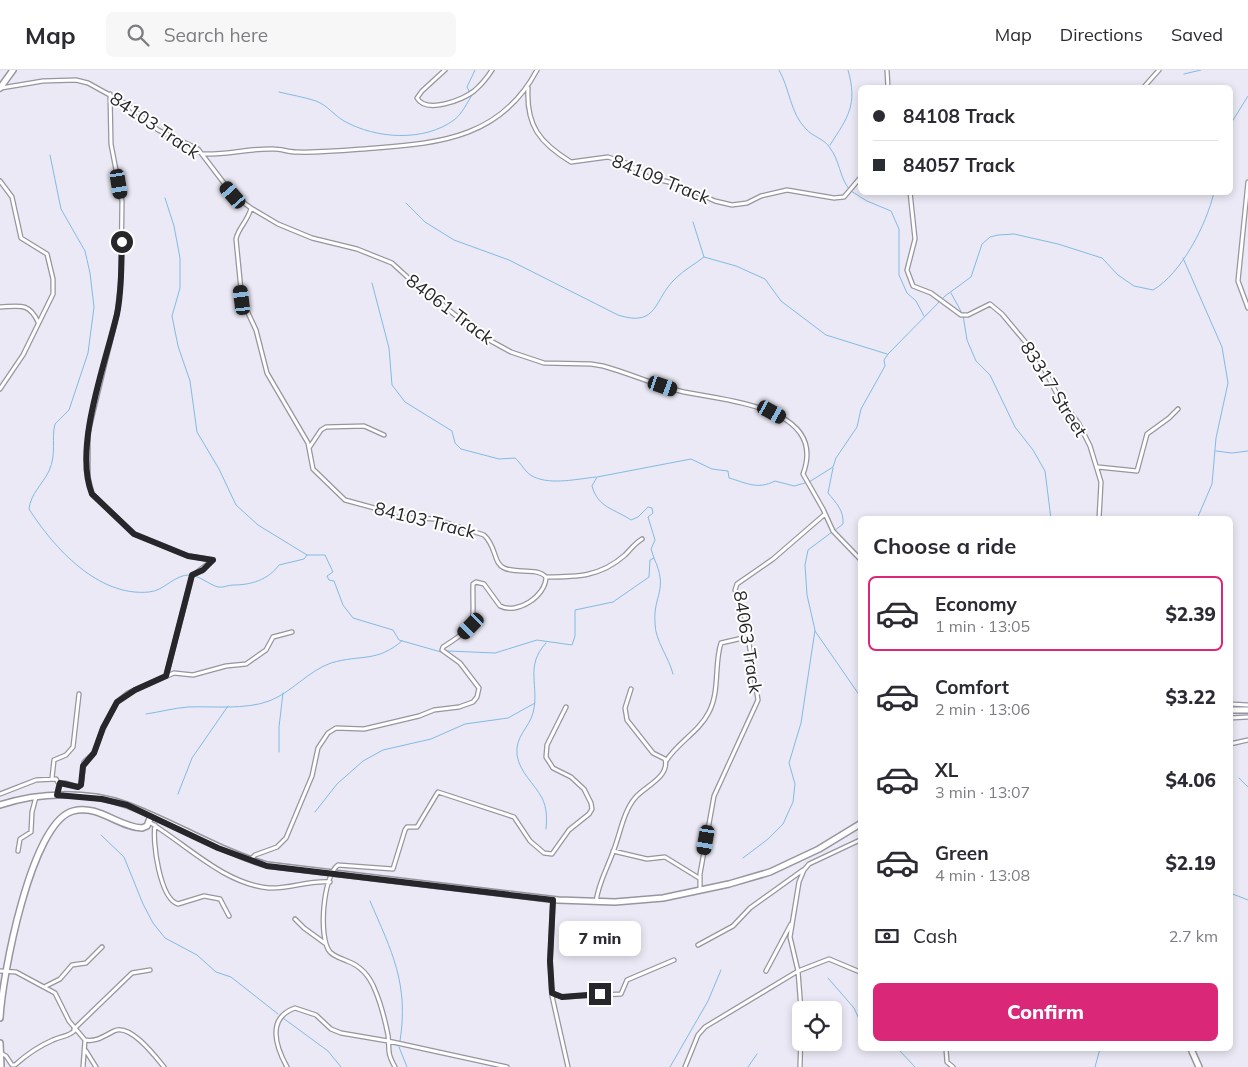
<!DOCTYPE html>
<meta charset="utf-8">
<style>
body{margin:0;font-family:Mulish,sans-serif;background:#f7f7f7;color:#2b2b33;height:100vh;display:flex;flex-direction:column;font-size:19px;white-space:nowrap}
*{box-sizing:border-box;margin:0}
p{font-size:16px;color:#7c7c81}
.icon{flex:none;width:28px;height:28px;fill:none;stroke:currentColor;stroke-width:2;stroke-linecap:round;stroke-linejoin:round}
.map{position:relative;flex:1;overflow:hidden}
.drawer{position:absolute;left:858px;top:446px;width:375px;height:535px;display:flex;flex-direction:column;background:#fff;border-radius:8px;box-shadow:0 2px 8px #0003}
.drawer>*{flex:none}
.guide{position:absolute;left:858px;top:15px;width:375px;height:110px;border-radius:8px;box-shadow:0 2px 8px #0003;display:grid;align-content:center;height:110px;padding:0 15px;background:#fff}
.controls{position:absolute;left:792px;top:931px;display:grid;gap:10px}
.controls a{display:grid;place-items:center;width:50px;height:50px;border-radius:8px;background:#fff;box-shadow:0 2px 8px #0003;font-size:25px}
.end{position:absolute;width:22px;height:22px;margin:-11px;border:6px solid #27262b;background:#fff;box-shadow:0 0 0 2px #fff}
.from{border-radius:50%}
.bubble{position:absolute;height:35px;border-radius:8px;background:#fff;box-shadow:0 2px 8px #0003;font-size:16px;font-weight:800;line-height:35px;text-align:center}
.car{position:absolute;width:15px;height:30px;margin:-15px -8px;border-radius:6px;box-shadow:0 0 4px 1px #0007;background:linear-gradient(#222 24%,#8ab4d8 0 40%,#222 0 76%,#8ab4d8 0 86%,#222 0)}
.guide b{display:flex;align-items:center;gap:18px;height:48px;font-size:19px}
.guide b+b{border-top:1px solid #e1e1e2}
.guide i{width:12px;height:12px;background:#2b2b33}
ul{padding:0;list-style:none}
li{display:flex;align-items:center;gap:15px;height:75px;margin:0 10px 8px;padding:0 5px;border:2px solid transparent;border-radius:8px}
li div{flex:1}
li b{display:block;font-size:19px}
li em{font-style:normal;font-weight:800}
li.current{border-color:#db2777}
li>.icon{width:45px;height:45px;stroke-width:1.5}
h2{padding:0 15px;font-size:22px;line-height:60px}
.pay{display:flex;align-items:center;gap:12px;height:55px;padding:0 15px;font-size:19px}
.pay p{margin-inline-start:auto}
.cta{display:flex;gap:10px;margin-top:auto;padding:10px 15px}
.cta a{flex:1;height:58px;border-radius:8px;background:#db2777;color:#fff;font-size:20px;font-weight:800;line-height:58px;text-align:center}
header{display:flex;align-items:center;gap:30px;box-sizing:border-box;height:70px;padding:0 25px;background:#fff;border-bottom:1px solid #e1e1e2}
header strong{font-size:24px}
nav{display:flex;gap:28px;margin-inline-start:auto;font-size:18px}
.search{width:350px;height:45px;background:#f7f7f7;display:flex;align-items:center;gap:12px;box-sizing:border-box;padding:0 18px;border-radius:8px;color:#7c7c81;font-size:19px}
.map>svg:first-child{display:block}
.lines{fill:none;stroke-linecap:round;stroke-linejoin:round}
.stream{stroke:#82bbe4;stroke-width:1}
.street-casing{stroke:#9695a0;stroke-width:5.5}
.secondary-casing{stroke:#9695a0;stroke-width:8}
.street{stroke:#fff;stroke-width:3}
.secondary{stroke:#fff;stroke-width:5}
.route{stroke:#27262b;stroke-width:6}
.labels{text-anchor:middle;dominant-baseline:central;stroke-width:4;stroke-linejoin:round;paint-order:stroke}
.street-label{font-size:18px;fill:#27262b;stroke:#fff}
</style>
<header>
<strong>Map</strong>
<div class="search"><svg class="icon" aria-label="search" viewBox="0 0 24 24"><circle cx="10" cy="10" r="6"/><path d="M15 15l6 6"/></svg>Search here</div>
<nav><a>Map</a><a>Directions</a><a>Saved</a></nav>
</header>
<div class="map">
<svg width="1248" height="997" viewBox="0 0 1248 997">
<rect width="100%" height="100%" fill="#eae9f5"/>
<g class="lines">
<path class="stream" d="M 779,0 C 790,19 790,43 806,59 C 813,67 825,69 830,78 C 840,91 839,106 849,119
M 1184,4 L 1201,0
M 469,21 L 467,17 L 475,0
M 279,22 C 291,25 304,27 316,31 C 327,35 335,46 344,51 C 376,69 424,72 454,50 C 462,44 467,33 472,25
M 1230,55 L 1248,26
M 830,75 C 848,47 858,35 848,0
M 50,85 L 61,139 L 85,181 L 90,203 L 94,237 L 88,283 L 69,340 L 55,354 C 51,369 57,383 49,401 C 42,415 31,423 29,439 C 54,478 98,527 149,522 C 164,521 175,504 190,505 C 200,506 208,514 218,517 C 223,518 228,515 233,515 C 251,515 268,510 279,495 L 304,489 L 307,485 L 325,485 L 333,502 L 327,506 L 329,510 L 334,511 L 343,535 L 353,548 L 393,560 L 399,570 L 441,582
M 851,121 L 867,131 L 891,141 L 899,159 L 899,205 L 907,223 L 916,231 L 924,246
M 165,128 L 174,156 L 180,188 L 180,218 L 172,246 L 178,276 L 190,311 L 197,362 L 219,399 L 236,435 L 258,455 L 307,485
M 406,133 L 425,152 L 454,170 L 509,190 L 618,245 C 659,258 653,229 676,208 C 684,200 695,194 704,187 L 736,196 L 765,209 L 781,231 L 826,265 L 887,284
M 693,152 L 704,187
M 1183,188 L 1222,277 L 1228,313 L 1216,368 L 1212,414 L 1197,449
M 372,213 L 389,278 L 392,315 L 405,332 L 452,361 L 455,373 L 461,379 L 499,389 L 515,388 C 522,394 525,403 534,407 C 552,415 577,409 596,407
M 951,223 L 963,245 L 967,270 L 976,291 L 990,305 L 1015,357 L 1033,380 L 1045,401 L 1051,449
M 1216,381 L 1232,383 L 1248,381
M 833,398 L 828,423 C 836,433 844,440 843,454 L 834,461
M 809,412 L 833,397 L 836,388 L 857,357 L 861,339 L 885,296 L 884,290 L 888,284 L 945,226 L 971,207 L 982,174 L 990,167 L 998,165 L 1014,164 L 1058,174 L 1102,188 L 1118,205 L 1134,216 L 1153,220 C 1181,204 1207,154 1214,122
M 654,488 C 669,521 653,524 655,553 C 655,571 669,587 673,604
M 815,561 L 860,626
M 448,581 L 495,583 L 537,570 L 572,575 L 575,566 L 575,540 L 613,532 L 649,507 L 650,490 L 654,488 L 651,479 L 655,470 L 648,447 L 653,443 L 652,438 L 648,437 L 638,447 L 631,450 C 615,439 598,438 592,416 L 597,407 L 691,389 L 712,399 L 728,401 L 729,408 C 747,413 757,420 775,411 L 794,416 L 805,413
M 146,644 C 160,642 174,638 188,637 C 213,636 245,640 269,631 C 291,623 308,601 331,593 C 361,584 376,593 402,571
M 279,682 L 279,657 L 283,623
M 1239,708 L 1248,717
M 178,724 L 192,688 L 228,636
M 315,742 L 337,714 L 363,691 L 383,680 L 431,669 L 465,654 L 508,648 L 535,633
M 546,759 C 547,748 547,738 542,728 C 534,713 520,703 517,685 C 515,666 529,658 533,643 C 540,615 524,597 546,573
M 101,765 L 124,787 L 143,834 L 153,853 L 165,868 L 197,885 L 216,902 L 231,907 L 278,944
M 743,788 L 768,769 L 783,754 L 793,732 L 795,714 L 789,693 L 801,653 L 815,560 L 807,525 L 805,495 L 808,480 L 832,462
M 1230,823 L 1248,830
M 370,831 C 392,882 409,914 400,971
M 828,908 L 854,938 L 860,951
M 283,948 L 328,981 L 341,997
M 399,977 L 407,997
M 898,979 L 915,997
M 670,997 L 708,931 L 721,900
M 748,997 L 757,984
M 1095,997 L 1100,979"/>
<defs>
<path id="street" d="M 445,0 L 422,21 L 417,28 C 426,44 463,30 474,21 C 481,15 487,8 492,0
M 887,0 L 888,18
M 1,18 L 43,11 L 76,10 L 88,13 L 128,35 L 158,60 L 198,79 L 233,125 L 251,138 C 248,151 238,158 236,169 L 242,230 L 256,260 L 267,303 L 308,373 L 313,399 L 345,430 L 378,439 L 396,447 L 435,449 L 484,465 C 497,477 493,493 504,498 C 516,504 537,497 546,507 C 546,526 517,545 500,536 L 484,514 L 476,512 L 473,514 C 472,554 480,554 443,577 L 442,580 L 460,593 L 479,618 L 477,627 L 473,632 L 459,637 L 434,640 L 419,646 L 364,659 L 336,658 L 328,663 L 318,678 L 312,706 L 286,768 L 277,777 L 255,785 L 250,790
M 528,18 C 526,56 540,73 571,92 L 608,87 L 626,93 L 648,107 L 677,114 L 715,131 L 732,135 L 747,133 L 761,126 L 787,120 L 834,128 L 844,127 L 860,108
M 1143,18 L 1159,0
M 110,24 L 111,74 L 122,131 L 121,209 L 117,244 L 88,363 L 88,407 L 92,424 L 134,464 L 188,486 L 213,490
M 202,84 C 228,85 250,78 274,79 C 281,79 289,82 296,82 C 323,83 349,80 376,78 C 443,73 502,66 537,0
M 0,111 L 12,127 L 21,168 L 47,184 L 53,209 L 53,224 L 23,285 L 0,319
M 1248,112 L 1238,211 L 1248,238
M 910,122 L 915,169 L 907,200 L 913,216 L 931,223 L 961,245 L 968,245 L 990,234 L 1002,244 L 1038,287 L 1058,326 L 1079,354 L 1090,376 L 1101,412 L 1099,449
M 251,138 L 278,154 L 312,168 L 357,179 L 392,193 L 426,224 L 439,232 L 480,265 L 511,282 L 544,293 L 591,294 L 603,296 C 629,303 654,315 680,321 C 721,331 829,335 803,404 L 823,439 L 833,461 L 860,489
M 0,237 C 19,236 29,232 38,252
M 309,378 L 321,360 L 326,357 L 364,356 L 384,365
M 1098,397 L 1137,401 L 1147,364 L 1169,348 L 1178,339
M 546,507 C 577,507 600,507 625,485 C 631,479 634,474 642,469
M 167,606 L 174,603 L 193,605 L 226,596 L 246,594 L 266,580 L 273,567 L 292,562
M 1230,634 L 1248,635
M 1230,648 L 1248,647
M 1230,674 L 1248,670
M 666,691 C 678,672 699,662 709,642 C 720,621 714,594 721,573 L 747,567
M 52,708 L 54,690 L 66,685 L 73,677 L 79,624
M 59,714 L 65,713 L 78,717 L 81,715 L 84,692 L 94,683 L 103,658 L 117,632 L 128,623 L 166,606 L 192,506 L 213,490
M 0,724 L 36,710 L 56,709 L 59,714
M 57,725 L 59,714
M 149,752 C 186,774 224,814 269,818 C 290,819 309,810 330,812
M 155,755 C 152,772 160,829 178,834 L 204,826 L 220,829 L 229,846
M 18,781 L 20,769 L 31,762 L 32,742 L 36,727
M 613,781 L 647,789 L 665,787 L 699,808
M 700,820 L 700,804 L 714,726 L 758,630 L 745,548 L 735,520 L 737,514 L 773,489 L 825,444
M 553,830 L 550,891 L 552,926 L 568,997
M 596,832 C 598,814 607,799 613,782 C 620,765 623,742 635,728 C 645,716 670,707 665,689 L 653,683 L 627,650 L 625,638 L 631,619
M 295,849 L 304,858 L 326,874
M 698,875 L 733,856 L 750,838 L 803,800
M 0,901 L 16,902 L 55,923 L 69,951 L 85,970 C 97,972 104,966 114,961 C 130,953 155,986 164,997
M 766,901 L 791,854
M 46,916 L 60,909 L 72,895 L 86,893 L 102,877
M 552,923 L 562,927 L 621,924 L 627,910 L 674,890
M 801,940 L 798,901 L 790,867 L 799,812 L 804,800 L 809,794 L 860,770
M 74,959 L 132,903 L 150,900
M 946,979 L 947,992 L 953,997
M 86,981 L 96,997
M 1,983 L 6,986 L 12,995 L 15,995 C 26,985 39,976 53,970 C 61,966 69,967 75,960
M 83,997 L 85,970
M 287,997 C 276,977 266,948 295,938 L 316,945 L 331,959 L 341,963 L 388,971 L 507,997
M 395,997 C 386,981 390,980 388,965 C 385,950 381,934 375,920 C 370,907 361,896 347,891 C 341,888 335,887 330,882 C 318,868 323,806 338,795 L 393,799 L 405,760 L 407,757 L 417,757 L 438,722 L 514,747 L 530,771 L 544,783 L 552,784 L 569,760 L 589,744 L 592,739 L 591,733 L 584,719 L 571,707 L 553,698 L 546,687 L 547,675 L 566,637
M 685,997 L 698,965 L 705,957 L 798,901 L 829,889 L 860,902
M 800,997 L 801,960"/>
<path id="secondary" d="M 0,18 L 13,0
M 1230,640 L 1248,640
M 0,735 C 39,722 88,721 127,735 C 175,753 217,780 267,795 L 558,830 L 615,832 L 663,828 L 729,814 L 770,802 L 819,779 L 860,754
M 0,948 C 2,907 31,752 73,741 C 98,734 118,757 142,758 L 147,756 L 151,746
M 0,973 L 1,997
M 1191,979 L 1199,997"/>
</defs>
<use href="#street" class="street-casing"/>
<use href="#secondary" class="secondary-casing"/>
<use href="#street" class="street"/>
<use href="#secondary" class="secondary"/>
</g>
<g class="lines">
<path class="route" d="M 122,172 C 121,195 122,221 117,244 C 106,292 73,378 92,424 L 134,464 L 188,486 L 213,490 L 203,500 L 192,505 L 166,606 L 135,620 L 117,632 L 103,658 L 94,683 L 83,696 L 81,715 L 78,717 L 60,713 L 57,725 L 102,729 L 127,735 L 218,778 L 267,796 L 553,830 L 550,891 L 552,923 L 562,927 L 600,924"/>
</g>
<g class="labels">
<g class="street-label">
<text transform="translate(155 55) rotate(34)">84103 Track</text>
<text transform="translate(661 109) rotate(22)">84109 Track</text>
<text transform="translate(450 239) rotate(37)">84061 Track</text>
<text transform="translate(1054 319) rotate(58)">83317 Street</text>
<text transform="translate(425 450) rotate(14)">84103 Track</text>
<text transform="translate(748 572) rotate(81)">84063 Track</text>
</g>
</g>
</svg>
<div class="controls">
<a><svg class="icon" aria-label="locate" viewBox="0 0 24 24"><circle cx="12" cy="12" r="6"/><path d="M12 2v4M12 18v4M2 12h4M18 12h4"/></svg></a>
</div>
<i class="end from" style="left:122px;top:172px"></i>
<i class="end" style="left:600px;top:924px"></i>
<div class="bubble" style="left:559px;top:851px;width:82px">7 min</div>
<i class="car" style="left:119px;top:114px;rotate:171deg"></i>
<i class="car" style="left:233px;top:125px;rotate:319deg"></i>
<i class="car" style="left:242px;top:230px;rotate:353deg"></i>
<i class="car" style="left:663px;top:316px;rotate:109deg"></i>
<i class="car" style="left:772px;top:342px;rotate:119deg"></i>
<i class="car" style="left:471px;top:556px;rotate:224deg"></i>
<i class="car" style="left:706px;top:770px;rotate:190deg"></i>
<div class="guide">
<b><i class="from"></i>84108 Track</b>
<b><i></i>84057 Track</b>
</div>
<section class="drawer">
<h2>Choose a ride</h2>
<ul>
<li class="current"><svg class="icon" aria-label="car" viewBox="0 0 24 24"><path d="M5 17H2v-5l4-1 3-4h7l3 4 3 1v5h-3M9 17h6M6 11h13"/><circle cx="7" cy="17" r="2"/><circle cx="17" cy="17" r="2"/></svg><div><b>Economy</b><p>1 min · 13:05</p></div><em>$2.39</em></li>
<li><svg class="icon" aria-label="car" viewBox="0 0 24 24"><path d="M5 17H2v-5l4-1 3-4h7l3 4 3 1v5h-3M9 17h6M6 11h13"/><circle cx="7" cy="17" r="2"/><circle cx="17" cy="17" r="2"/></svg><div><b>Comfort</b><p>2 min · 13:06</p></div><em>$3.22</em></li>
<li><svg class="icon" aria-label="car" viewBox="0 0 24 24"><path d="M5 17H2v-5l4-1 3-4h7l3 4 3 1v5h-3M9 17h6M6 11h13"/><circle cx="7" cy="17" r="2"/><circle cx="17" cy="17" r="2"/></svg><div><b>XL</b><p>3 min · 13:07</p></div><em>$4.06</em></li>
<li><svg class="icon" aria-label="car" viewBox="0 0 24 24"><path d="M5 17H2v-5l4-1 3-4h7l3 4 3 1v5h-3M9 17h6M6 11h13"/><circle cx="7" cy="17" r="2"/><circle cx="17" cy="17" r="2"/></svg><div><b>Green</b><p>4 min · 13:08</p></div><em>$2.19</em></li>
</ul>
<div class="pay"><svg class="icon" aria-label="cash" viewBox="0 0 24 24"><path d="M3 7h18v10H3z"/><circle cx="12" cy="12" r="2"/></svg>Cash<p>2.7 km</p></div>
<div class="cta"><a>Confirm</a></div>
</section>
</div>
